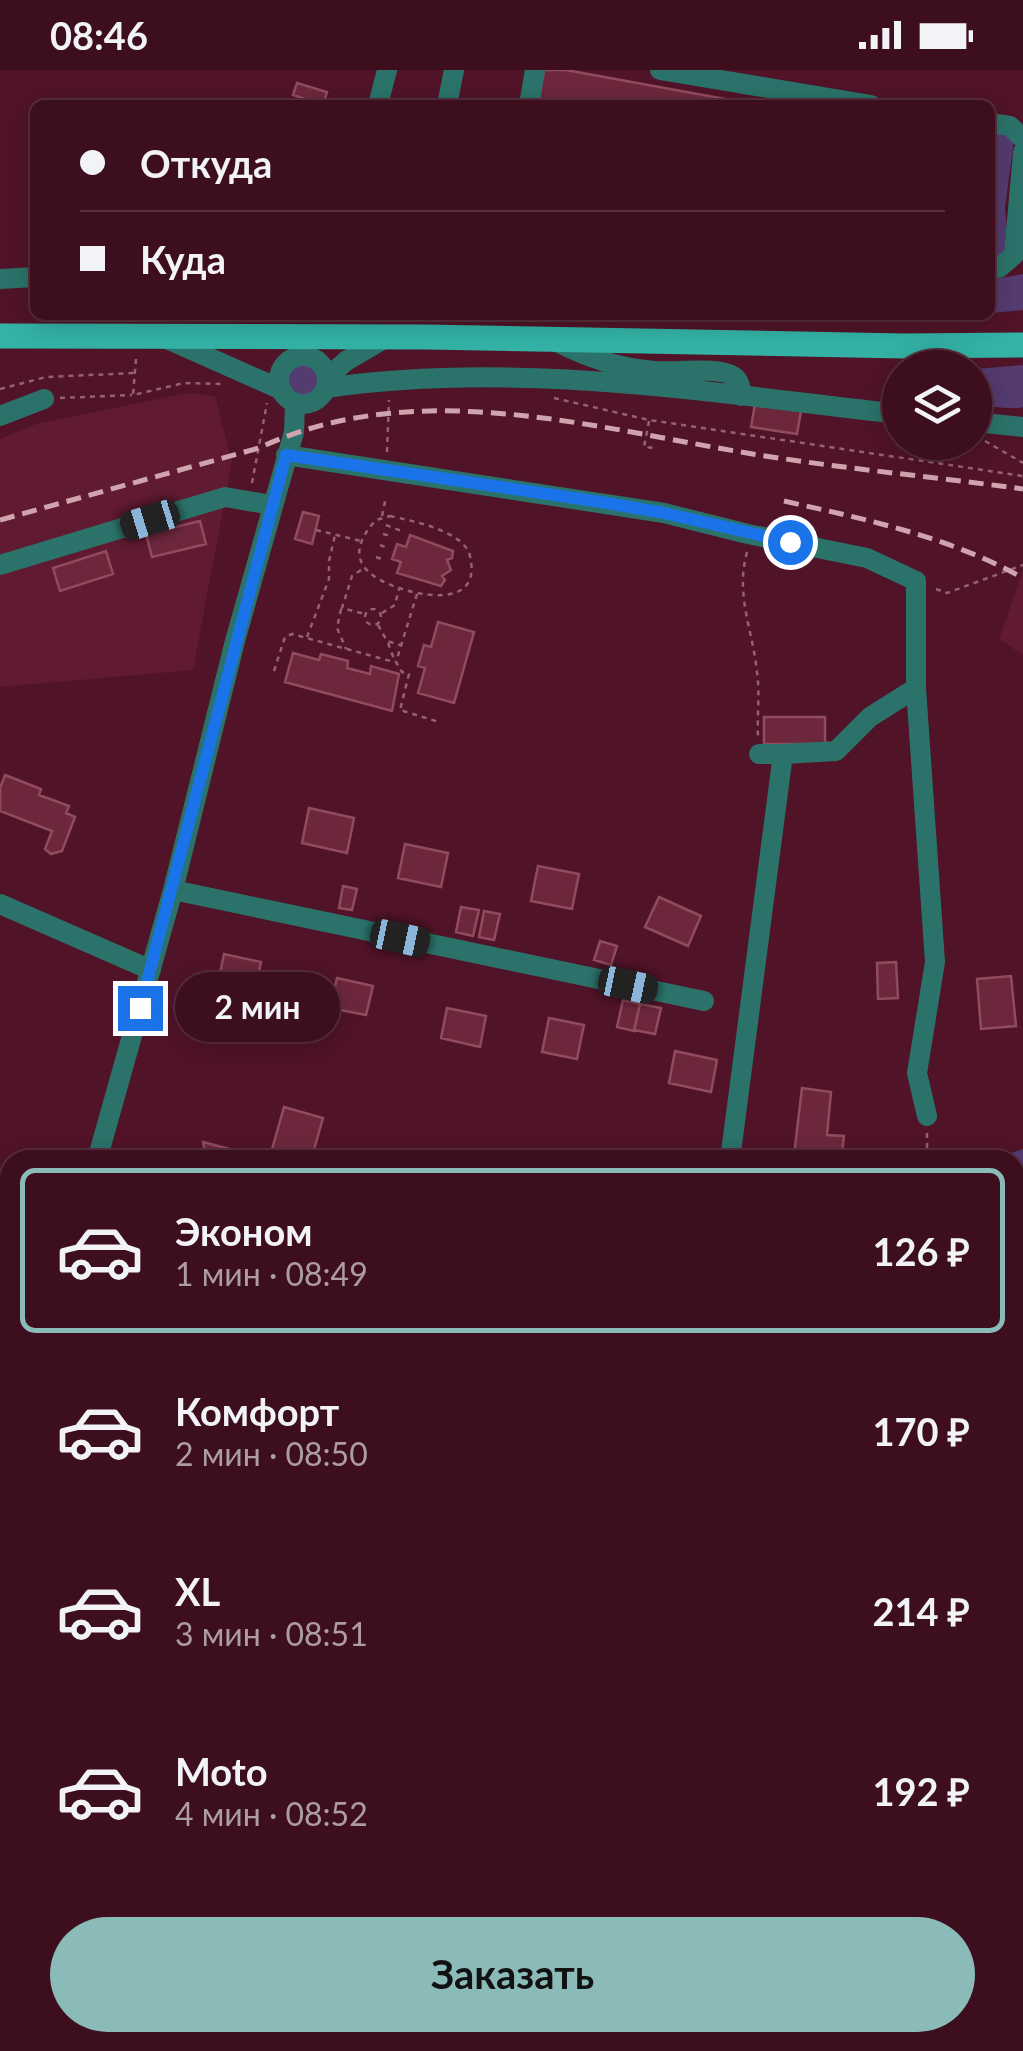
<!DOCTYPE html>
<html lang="ru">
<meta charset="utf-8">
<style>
body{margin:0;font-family:Lato,sans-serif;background:#441727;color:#f1f3f6;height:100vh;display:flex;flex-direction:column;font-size:38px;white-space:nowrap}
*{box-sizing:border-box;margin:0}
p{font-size:32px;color:#ad9ca4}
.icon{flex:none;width:55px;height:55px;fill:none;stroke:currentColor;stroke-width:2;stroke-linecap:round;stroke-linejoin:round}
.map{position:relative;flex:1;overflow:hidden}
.sheet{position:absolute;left:0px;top:1080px;width:1025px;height:902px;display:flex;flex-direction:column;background:#3d0e1e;border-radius:30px 30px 0 0;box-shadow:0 5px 25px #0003,0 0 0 2px #562e3c}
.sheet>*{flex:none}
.hud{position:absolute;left:30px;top:30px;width:965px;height:220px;border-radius:15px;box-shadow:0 5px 25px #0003,0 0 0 2px #562e3c;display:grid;align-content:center;height:220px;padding:0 50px;background:#3d0e1e}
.fabs{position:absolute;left:882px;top:280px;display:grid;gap:20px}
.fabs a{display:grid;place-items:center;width:110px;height:110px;border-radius:50%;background:#3d0e1e;box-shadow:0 5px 25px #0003,0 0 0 2px #562e3c;font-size:50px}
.end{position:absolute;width:45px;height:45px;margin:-22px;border:12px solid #1a73e8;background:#fff;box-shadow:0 0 0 5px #fff}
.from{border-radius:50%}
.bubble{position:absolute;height:70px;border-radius:35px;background:#3d0e1e;box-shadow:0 5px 25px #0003,0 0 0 2px #562e3c;font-size:32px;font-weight:700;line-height:70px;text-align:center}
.car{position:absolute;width:30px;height:60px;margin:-30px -15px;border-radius:12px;box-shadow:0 0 8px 2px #0007;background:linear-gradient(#222 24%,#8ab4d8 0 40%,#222 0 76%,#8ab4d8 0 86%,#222 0)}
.hud b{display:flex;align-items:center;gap:35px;height:95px;font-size:38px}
.hud b+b{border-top:2px solid #562e3c}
.hud i{width:25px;height:25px;background:#f1f3f6}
ul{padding:18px 0 0;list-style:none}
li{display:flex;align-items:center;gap:30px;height:165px;margin:0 20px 15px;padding:0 30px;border:5px solid transparent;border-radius:15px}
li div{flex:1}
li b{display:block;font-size:38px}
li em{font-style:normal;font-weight:700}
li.active{border-color:#8bbbb9}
li>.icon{width:90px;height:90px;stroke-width:1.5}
.cta{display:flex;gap:20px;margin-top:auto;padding:20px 50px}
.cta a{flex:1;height:115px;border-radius:60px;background:#8bbbb9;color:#111;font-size:40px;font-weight:700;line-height:115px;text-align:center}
.status{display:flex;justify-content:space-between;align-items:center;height:70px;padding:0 50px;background:#3d0e1e;direction:ltr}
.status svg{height:28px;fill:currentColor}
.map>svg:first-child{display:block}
.built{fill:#601a31}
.green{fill:#543b70}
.building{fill:#6d273c;stroke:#904c5e;stroke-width:2.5}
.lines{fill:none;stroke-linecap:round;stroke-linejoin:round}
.path{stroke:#966171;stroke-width:2.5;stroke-dasharray:5 5;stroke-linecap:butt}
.minor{stroke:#2b736a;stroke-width:20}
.major{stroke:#33b2a5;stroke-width:25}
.rail{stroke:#d0a4ae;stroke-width:5;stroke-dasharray:15 8;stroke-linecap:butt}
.route{stroke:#1a73e8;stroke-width:12}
</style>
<div class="status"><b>08:46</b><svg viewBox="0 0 49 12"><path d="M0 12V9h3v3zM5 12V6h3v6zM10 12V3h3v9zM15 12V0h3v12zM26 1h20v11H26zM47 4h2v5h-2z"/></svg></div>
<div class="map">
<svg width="1023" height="1981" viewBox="0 0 1023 1981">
<rect width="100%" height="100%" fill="#511328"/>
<path class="built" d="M 187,323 L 215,326 L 232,392 L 193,600 L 0,617 L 0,369 L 36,354 Z
M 1023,501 L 1023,585 L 999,569 Z"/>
<path class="green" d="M 990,59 L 1007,62 L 1014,69 L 1005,138 L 1009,179 L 999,189 L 990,190 Z
M 1023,204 L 1023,240 L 990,243 L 990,210 Z
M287 310a17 17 0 1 1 34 0a17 17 0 1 1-34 0Z
M 1023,295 L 1023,337 C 1014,340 987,336 975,335 L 975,299 Z
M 1023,1079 L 1023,1981 L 0,1981 L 0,1506 L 10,1466 L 10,1972 L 1015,1972 L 1015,1090 L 990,1090 Z"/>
<path class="building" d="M 544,0 L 566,0 L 758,35 L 538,35 Z
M 297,13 L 327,22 L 323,35 L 293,25 Z
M 755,334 L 801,341 L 797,364 L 751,357 Z
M 303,442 L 319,446 L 312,474 L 295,469 Z
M 200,451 L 206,474 L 152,487 L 146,464 Z
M 410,465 L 453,481 L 452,488 L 447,490 L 451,500 L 442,506 L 445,510 L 441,516 L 397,503 L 401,492 L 392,489 L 397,474 L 406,477 Z
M 106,481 L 113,504 L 60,521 L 53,498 Z
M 438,552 L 474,562 L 454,633 L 418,623 L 425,598 L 418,596 L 424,575 L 431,577 Z
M 293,583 L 319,590 L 321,584 L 348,591 L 347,598 L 370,604 L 371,596 L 399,604 L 392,641 L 285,612 Z
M 764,647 L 825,647 L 825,674 L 764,674 Z
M 5,705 L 41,719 L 39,725 L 69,736 L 66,743 L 75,747 L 62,781 L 51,784 L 45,779 L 52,761 L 0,741 L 0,718 Z
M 309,738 L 354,748 L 347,783 L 302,773 Z
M 405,774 L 448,783 L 441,817 L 398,808 Z
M 538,796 L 579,804 L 572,839 L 531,831 Z
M 343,816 L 357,819 L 352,840 L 339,838 Z
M 659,827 L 701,846 L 688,876 L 645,857 Z
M 461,837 L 479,840 L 473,866 L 456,862 Z
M 484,841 L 500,844 L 494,870 L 479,867 Z
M 600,871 L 617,876 L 611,895 L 594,890 Z
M 224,884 L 261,892 L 254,926 L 217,918 Z
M 896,892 L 898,928 L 878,929 L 877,893 Z
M 1011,906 L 1016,956 L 981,959 L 977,909 Z
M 337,908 L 373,916 L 366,945 L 330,938 Z
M 623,930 L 640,934 L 634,961 L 617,957 Z
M 640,934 L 661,938 L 655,964 L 634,960 Z
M 447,938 L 486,946 L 480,977 L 441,968 Z
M 549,948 L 584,955 L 577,989 L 542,982 Z
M 675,981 L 717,990 L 711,1022 L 669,1013 Z
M 802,1018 L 831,1022 L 827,1065 L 844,1066 L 841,1090 L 794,1085 Z
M 284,1037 L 323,1048 L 311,1090 L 269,1090 Z
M 203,1072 L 237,1081 L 235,1090 L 199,1090 L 206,1086 Z
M 10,1910 L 10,1942 L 0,1942 L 0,1911 Z
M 250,1972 L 306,1972 L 314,1974 L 312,1981 L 248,1981 Z"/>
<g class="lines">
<path class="path" d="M 136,289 L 133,325 L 184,313 L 223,314
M 0,319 L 46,307 L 135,303
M 899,325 L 900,312
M 60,328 L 132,325
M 554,328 L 649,350 L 1023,406
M 649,351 L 644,377 L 655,378
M 985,371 L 1023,393
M 387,382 L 389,330
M 252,413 L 267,333
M 382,446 L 386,427
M 390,446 C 413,451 464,461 470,486 C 481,533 433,528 405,520 C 366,508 341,488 376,450 Z
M 386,455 L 404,462
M 316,460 L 361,471
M 383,464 L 391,466
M 380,475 L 387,478
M 747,482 C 735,525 753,561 757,602 C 760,623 757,646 758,667
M 376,487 L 384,490
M 361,500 L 352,506 L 342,538 L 365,544
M 936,519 L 947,523 L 1023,495
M 417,524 L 396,592 L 402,602 L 409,604 L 400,640 L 439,652
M365 547a8 8 0 1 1 16 0a8 8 0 1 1-16 0Z
M 341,539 L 337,558 L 346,579
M 382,543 L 395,535 L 399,519
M 378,555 L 387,571 L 400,575
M 307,567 L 329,509 L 329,491 L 335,465
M 388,573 L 394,589
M 274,601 L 285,567 L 292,564 L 394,592
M 927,1063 L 927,1090
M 1015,1290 L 1023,1291
M 1015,1340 L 1023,1353"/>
<path class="minor" d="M 660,0 L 871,35
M 378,35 L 387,0
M 447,35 L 454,0
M 529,35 L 535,0
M 990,53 L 1010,56 L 1023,69
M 990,198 L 999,198 L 1014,185 L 1023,82
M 0,209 L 35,207
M 165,268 L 282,320
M 557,272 C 589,288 618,298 654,301 C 673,303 718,296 733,306 C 740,310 741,318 741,326
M279 310a24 24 0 1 1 48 0a24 24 0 1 1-48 0Z
M 327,308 L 346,291 L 387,267
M 326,318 C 517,290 710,323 900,344
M 0,346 L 44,329
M 975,352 L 1023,357
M 286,385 L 664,443 L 748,464 L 867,488 L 916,511 L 916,618 L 935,892 L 917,1003 L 927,1046
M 0,495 L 225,427 L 272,435
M 759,684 L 783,684
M 173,820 L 704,931
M 0,834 L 151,900
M 97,1090 L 173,820 L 235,571 L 294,362 L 295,333
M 730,1090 L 783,684 L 836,681 L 870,647 L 916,618
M 0,1429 L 10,1393
M 1015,1505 L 1023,1503
M 148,1981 L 165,1972
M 206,1981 L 206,1972"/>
<path class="major" d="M 0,266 L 427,267 L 904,276 L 1023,275"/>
<path class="rail" d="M 784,431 C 868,450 947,466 1023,508
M 0,450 L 259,378 C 417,304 596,359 759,385 C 847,399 935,407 1023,419"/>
</g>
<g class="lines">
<path class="route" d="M 140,938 L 286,385 L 601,432 L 664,443 L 790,472"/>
</g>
</svg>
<div class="fabs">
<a><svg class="icon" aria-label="layers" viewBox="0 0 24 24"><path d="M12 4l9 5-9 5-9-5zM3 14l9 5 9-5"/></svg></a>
</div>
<i class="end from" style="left:790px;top:472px"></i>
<i class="end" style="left:140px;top:938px"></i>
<div class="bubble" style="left:175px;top:902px;width:165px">2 мин</div>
<i class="car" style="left:150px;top:450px;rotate:253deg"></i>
<i class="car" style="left:400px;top:868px;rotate:102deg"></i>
<i class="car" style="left:628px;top:915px;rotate:102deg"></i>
<div class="hud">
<b><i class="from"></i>Откуда</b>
<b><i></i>Куда</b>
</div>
<section class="sheet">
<ul>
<li class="active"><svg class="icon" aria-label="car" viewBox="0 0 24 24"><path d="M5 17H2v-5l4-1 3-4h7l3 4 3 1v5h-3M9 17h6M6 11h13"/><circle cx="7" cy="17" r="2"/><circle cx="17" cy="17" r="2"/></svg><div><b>Эконом</b><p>1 мин · 08:49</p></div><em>126 ₽</em></li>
<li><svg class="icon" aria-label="car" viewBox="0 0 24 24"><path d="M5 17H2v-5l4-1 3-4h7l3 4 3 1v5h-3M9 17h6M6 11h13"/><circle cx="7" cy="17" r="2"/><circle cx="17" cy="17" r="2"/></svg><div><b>Комфорт</b><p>2 мин · 08:50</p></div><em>170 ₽</em></li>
<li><svg class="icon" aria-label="car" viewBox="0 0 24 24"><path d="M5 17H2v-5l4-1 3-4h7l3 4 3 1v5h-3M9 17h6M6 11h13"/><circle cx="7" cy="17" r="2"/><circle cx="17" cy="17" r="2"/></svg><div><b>XL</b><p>3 мин · 08:51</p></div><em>214 ₽</em></li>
<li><svg class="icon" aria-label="car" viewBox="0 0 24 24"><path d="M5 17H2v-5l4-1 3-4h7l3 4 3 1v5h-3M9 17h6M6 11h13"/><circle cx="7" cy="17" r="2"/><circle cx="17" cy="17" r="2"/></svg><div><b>Moto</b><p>4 мин · 08:52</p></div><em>192 ₽</em></li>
</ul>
<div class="cta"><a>Заказать</a></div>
</section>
</div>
